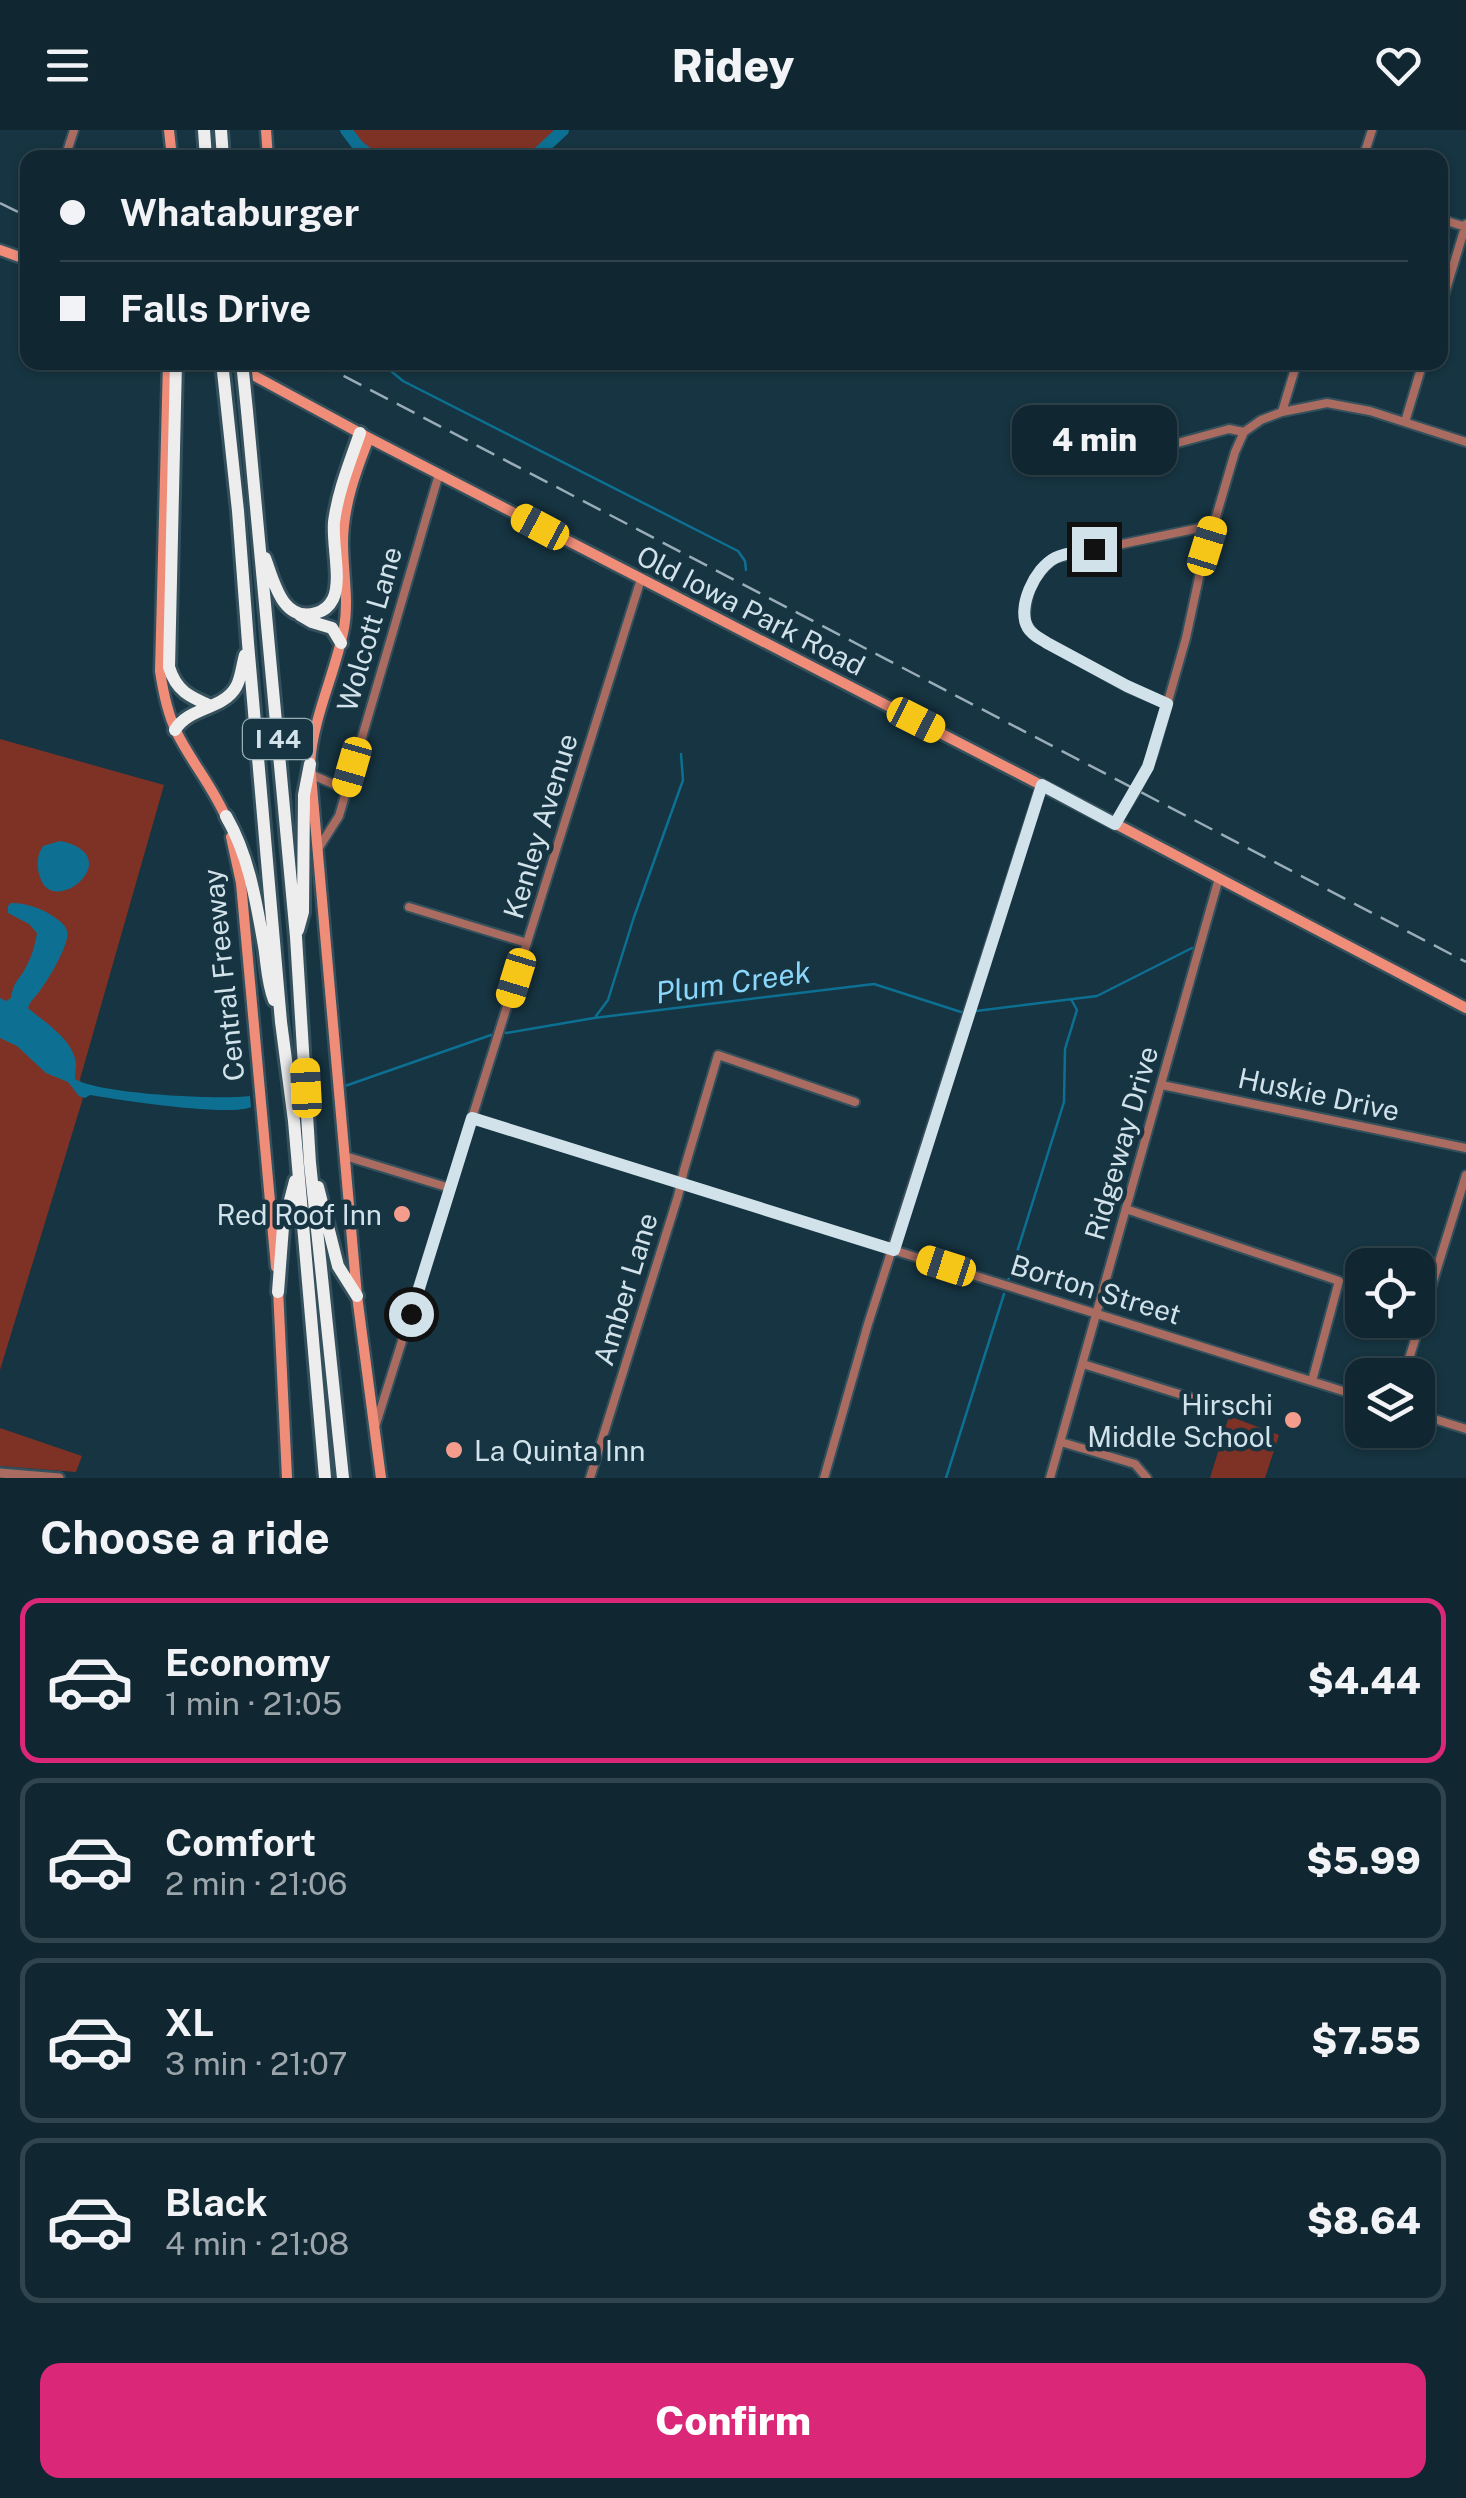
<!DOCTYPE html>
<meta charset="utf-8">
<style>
body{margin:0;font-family:"Public Sans",sans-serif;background:#1e333d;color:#f1f3f6;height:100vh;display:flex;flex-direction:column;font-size:38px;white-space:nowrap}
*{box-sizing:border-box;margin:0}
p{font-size:32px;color:#9ca5ab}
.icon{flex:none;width:55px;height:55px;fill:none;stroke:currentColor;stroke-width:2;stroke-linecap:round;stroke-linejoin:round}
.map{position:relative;height:1348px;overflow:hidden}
.details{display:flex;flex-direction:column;background:#102731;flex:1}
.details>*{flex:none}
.hud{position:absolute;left:20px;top:20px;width:1428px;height:220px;border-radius:20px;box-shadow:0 2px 8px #0004,0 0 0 2px #30444d;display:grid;align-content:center;height:220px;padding:0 40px;background:#102731}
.buttons{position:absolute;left:1345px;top:1118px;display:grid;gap:20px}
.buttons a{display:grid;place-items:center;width:90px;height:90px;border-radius:20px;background:#102731;box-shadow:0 2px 8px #0004,0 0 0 2px #30444d;font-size:50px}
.end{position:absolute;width:45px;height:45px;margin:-22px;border:12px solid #d1e2ea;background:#111;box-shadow:0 0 0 5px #111}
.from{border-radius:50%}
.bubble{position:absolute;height:70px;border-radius:20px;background:#102731;box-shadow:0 2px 8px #0004,0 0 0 2px #30444d;font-size:32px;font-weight:800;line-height:70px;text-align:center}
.car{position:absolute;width:30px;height:60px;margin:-30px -15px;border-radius:12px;box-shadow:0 0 8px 2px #0007;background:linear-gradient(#f5c518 24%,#345 0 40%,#f5c518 0 76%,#345 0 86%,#f5c518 0)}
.hud b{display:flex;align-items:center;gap:35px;height:95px;font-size:38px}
.hud b+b{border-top:2px solid #30444d}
.hud i{width:25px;height:25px;background:#f1f3f6}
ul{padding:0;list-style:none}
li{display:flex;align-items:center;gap:30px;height:165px;margin:0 20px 15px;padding:0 20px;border:5px solid #30444d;border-radius:20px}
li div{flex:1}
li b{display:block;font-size:38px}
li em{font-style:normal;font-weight:800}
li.active{border-color:#db2777}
li>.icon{width:90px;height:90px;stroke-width:1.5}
h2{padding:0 40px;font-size:45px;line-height:120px}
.button{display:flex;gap:20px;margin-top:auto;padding:20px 40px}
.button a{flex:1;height:115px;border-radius:20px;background:#db2777;color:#fff;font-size:40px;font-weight:800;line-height:115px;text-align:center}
header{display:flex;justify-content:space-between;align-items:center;height:130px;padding:0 40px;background:#102731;font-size:45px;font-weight:800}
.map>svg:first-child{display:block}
.green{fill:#7e3225}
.water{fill:#0d7092}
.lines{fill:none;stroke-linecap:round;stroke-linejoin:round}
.stream{stroke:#0d7092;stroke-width:2.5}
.river{stroke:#0d7092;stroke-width:12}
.minor-casing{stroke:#34505c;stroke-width:12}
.tertiary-casing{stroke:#34505c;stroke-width:14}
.secondary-casing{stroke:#34505c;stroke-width:15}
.motorway-casing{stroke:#34505c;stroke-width:18}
.minor{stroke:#aa6c60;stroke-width:8}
.tertiary{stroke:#aa6c60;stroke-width:9}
.secondary{stroke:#ef8d79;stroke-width:10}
.motorway{stroke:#ededed;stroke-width:12}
.rail{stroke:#98adb7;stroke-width:2.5;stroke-dasharray:20 10;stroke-linecap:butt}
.motorway-bridge-casing{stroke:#34505c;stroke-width:18;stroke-linecap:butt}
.motorway-bridge{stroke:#ededed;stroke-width:12}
.route{stroke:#d1e2ea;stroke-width:12}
.poi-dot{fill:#f49d8c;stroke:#163441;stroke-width:4}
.labels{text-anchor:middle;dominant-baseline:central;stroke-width:9;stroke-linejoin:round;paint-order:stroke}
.shield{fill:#163441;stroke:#99aeb7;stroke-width:2.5}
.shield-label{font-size:25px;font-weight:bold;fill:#d1e2ea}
.street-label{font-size:28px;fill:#d1e2ea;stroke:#163441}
.poi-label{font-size:28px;fill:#d1e2ea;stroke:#163441;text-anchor:end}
.water-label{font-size:30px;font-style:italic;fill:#8bd7fb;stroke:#163441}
</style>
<header><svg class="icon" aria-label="menu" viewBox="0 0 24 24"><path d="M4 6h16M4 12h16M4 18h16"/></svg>Ridey<svg class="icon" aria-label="heart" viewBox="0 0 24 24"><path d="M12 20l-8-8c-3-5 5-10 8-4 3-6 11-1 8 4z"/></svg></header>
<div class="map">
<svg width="1466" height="1348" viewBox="0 0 1466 1348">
<rect width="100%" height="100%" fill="#163441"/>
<path class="green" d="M 346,0 L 563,0 L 533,27 L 374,28 L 358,16 Z
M 0,609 L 164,655 L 80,949 L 83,968 L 0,1240 Z
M 1229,1286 L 1279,1305 L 1265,1348 L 1210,1348 Z
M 0,1298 L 82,1326 L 76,1342 L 0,1336 Z"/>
<path class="water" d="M 60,711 C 130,725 53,790 40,747 C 36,736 37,725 43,716 Z
M 11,773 C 27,773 44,779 57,789 C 60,791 66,796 67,801 C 71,811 49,849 41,859 C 36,867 31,869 28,878 C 44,892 73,909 76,933 C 76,938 75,943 75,949 C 99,964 219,970 250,966 L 251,977 C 230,987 119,970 90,965 L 85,968 L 79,966 L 68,952 L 46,943 L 17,916 L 0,908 L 0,868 L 6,871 L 11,868 C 14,850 18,852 26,837 C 32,826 35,815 37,803 L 29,794 L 8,783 L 8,776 Z"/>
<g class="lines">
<path class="stream" d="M 380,232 L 403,251 L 738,421 L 745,431 L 746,440
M 976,881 L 1097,866 L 1192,818
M 596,886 L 608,870 L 634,787 L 683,650 L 681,624
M 506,903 L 594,888 L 874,854 L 961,882
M 345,956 L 491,905
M 1008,1151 L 1064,972 L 1065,919 L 1077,880 L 1071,869
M 946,1348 L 1004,1164"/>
<path class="river" d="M 346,0 L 358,16 L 374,28
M 533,28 L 563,0"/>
<defs>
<path id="minor" d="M 65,28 L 74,0
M 1363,28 L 1372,0
M 1440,89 L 1466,97
M 1440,179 L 1466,94
M 1282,282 L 1297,232
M 1405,292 L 1423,232
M 1162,323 L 1174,314 L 1229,299 L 1244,302
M 1167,574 L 1127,557 L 1035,506 L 1025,492 C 1025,465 1032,444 1055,428 L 1214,395
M 310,644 L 345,659
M 1115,694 L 1136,660 L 1153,624 L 1186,508 L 1201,438 L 1235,322 L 1244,302 L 1261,290 L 1282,282 L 1327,273 L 1370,281 L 1466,312
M 318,719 L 339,686 L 439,344
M 409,777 L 527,813
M 1162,955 L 1466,1018
M 472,988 L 1362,1267
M 345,1026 L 450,1058
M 1126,1079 L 1339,1151 L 1312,1251
M 1083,1234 L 1221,1277
M 1404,1245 L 1466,1045
M 1418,1284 L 1466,1299
M 376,1294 L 641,449
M 1061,1312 L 1135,1334 L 1147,1348
M 590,1348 L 678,1066 L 684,1040 L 718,925 L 855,972
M 824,1348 L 868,1194 L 1041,655
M 1050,1348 L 1219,748"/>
<path id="tertiary" d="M 0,1343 L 59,1348"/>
<path id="secondary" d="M 169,0 L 172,28
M 266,0 L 268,28
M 0,120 L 28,130
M 168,232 L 160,541 C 163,561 167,582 176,601 C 191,632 214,658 227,690
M 229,232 L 369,308 L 1095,683 L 1466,878
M 369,308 C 356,341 343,376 343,413 C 343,441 349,470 344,498 C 335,545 313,586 310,634 L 357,1166 L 381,1348
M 231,707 L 241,753 L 276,1137
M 278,1159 L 287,1348"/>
<path id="motorway" d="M 204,0 L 206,28
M 221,0 L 223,28
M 176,232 L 169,537 C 176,561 190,567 211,576
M 222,232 L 238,381 L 248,513 L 281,892 L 294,991 L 325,1348
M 247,281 L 296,807 L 310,1033 L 343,1348
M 265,428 C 274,451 282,493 316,483 C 324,481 329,477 333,469 C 342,450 332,415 334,392 C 338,361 350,332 360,303
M 300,485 L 312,492 L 332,498 L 341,513
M 175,600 C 188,577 223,580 236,557 C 241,549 242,535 245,525
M 226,686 C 249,726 256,771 264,816 C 267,834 267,852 274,870
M 298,800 L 303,782 L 304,665 L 310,634
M 318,1057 L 338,1136 L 357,1166
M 278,1162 L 283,1097 L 295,1051"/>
</defs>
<use href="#minor" class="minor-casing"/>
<use href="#tertiary" class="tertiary-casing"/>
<use href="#secondary" class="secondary-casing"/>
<use href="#motorway" class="motorway-casing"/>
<use href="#minor" class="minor"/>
<use href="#tertiary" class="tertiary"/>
<use href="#secondary" class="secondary"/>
<use href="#motorway" class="motorway"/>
<path class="rail" d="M 0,73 L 28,87
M 317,232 L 1466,832"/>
<defs>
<path id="motorway-bridge" d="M 242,232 L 247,281"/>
</defs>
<use href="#motorway-bridge" class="motorway-bridge-casing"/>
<use href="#motorway-bridge" class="motorway-bridge"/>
</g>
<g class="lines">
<path class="route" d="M 411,1184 L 472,988 L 894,1120 L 1042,655 L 1115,694 L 1148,637 L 1167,574 L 1127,556 L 1047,513 C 1041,509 1032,505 1028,498 C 1016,478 1035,438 1055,428 C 1066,422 1082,422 1094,419"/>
</g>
<g class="poi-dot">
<circle cx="402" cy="1084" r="10"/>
<circle cx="1293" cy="1290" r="10"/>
<circle cx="454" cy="1320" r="10"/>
</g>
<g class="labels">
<rect class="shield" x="243" y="589" width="70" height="40" rx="8"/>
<g class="shield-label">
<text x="278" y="609">I 44</text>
</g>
<g class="street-label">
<text transform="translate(751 480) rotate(27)">Old Iowa Park Road</text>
<text transform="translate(369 499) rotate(-74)">Wolcott Lane</text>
<text transform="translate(540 696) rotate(-73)">Kenley Avenue</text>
<text transform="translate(223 845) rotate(-96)">Central Freeway</text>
<text transform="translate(1319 964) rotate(12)">Huskie Drive</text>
<text transform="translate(1121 1013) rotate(-74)">Ridgeway Drive</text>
<text transform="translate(625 1159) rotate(-73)">Amber Lane</text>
<text transform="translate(1096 1159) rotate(17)">Borton Street</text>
</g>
<g class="poi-label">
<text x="382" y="1084">Red Roof Inn</text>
<text x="1273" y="1274">Hirschi<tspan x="1273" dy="32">Middle School</tspan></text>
<text x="474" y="1320" text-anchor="start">La Quinta Inn</text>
</g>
<g class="water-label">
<text transform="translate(733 852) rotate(-8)">Plum Creek</text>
</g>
</g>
</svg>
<div class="buttons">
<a><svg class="icon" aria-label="locate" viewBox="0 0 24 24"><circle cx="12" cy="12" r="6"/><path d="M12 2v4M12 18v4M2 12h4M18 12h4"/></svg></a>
<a><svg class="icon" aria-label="layers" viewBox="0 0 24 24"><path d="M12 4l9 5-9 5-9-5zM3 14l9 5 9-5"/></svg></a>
</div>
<i class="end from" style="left:411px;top:1184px"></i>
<i class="end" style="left:1094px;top:419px"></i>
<div class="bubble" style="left:1012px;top:275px;width:165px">4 min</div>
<i class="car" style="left:540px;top:397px;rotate:298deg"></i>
<i class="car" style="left:1207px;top:416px;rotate:17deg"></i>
<i class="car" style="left:916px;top:590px;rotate:117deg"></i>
<i class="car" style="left:352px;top:637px;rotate:196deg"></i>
<i class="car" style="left:516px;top:848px;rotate:197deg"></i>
<i class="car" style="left:306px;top:958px;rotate:357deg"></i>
<i class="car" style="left:946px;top:1136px;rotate:288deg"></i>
<div class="hud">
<b><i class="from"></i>Whataburger</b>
<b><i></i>Falls Drive</b>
</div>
</div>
<section class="details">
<h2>Choose a ride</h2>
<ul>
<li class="active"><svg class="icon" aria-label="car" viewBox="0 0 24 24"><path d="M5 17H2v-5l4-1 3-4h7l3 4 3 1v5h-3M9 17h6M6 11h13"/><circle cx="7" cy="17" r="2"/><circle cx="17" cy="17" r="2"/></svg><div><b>Economy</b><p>1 min · 21:05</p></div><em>$4.44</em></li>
<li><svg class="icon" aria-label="car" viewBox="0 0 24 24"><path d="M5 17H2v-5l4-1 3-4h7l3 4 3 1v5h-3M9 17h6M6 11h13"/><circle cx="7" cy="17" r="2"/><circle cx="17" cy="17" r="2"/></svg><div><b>Comfort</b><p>2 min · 21:06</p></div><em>$5.99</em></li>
<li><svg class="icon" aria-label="car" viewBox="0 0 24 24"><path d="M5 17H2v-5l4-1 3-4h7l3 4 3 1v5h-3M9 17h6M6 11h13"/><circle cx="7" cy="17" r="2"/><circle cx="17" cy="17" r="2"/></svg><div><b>XL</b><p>3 min · 21:07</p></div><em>$7.55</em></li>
<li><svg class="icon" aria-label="car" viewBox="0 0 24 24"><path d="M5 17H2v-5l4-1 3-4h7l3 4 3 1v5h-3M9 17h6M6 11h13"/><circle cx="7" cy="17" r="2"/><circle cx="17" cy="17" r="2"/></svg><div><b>Black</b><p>4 min · 21:08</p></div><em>$8.64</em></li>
</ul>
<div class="button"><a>Confirm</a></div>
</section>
